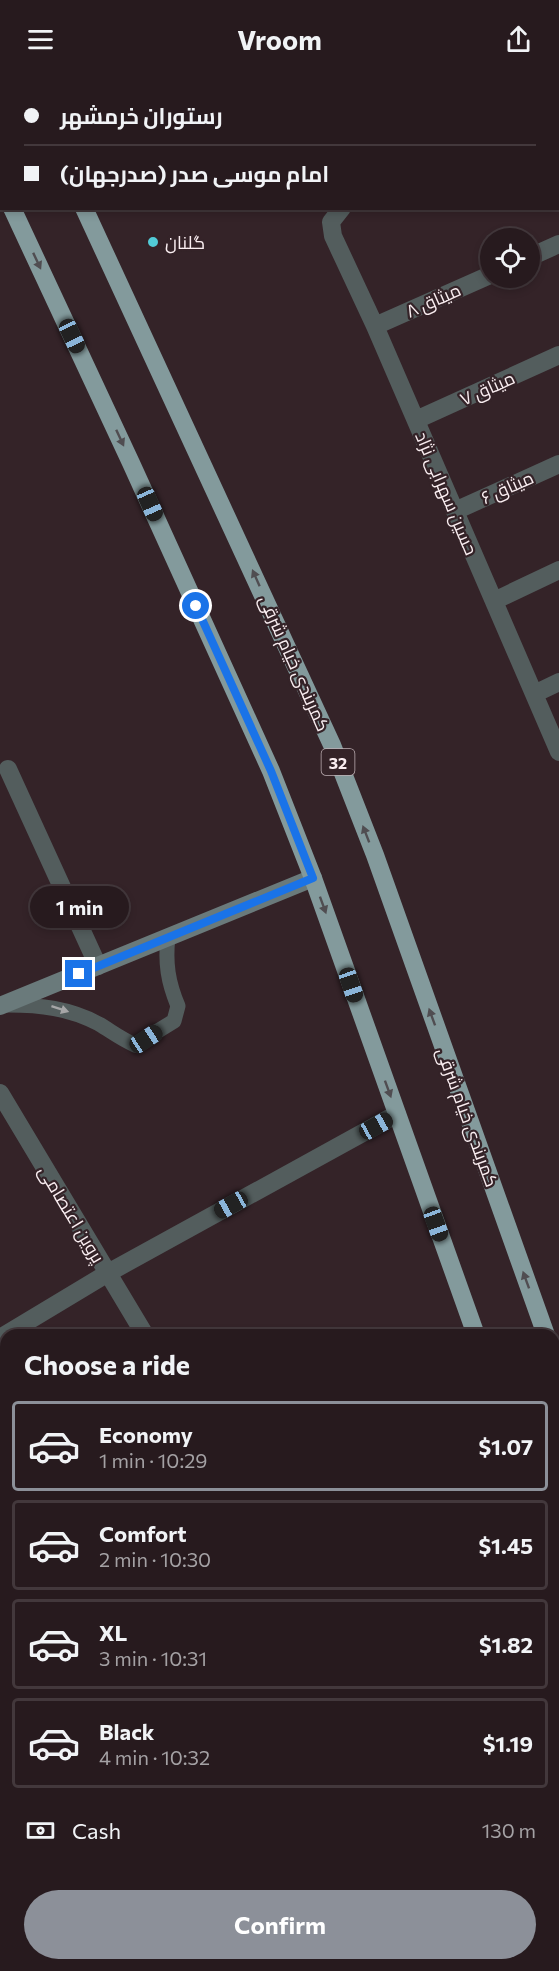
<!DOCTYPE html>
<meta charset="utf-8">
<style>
body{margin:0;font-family:Commissioner,Cairo,sans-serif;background:#2f2327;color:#f1f3f6;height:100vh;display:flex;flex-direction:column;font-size:22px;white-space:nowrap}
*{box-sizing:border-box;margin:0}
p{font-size:20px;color:#a4a1a4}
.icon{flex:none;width:33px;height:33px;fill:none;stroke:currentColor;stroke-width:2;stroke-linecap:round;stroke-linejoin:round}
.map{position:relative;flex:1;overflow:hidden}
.panel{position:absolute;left:0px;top:1251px;width:560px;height:642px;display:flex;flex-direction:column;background:#271a1e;border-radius:18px 18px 0 0;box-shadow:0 3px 9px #0003,0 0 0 2px #43383c}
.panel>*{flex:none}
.guide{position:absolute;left:0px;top:0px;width:560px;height:132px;box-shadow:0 3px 9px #0003,0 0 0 2px #43383c;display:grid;align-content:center;height:132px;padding:0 24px;background:#271a1e}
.fabs{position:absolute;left:480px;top:150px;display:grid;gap:12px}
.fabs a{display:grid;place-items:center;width:60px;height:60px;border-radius:50%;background:#271a1e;box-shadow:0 3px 9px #0003,0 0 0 2px #43383c;font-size:30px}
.end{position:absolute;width:27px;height:27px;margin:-14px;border:8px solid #1a73e8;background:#fff;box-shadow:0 0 0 3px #fff}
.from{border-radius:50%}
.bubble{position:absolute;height:42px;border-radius:21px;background:#271a1e;box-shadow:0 3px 9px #0003,0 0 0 2px #43383c;font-size:20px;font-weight:700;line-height:42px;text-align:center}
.car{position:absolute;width:18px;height:36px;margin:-18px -9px;border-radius:8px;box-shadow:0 0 4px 2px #0007;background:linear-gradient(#222 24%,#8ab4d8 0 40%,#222 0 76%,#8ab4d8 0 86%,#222 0)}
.guide b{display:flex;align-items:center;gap:21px;height:57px;font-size:22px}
.guide b+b{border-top:2px solid #43383c}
.guide i{width:15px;height:15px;background:#f1f3f6}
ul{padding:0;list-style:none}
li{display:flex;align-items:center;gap:18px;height:90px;margin:0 12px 9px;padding:0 12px;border:3px solid #43383c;border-radius:6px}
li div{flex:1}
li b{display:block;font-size:22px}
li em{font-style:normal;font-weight:700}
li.on{border-color:#8c9099}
li>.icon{width:54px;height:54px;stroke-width:1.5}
h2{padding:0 24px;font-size:27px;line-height:72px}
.pay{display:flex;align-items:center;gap:15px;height:66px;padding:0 24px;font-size:22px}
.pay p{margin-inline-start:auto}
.primary-button{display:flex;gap:12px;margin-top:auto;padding:12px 24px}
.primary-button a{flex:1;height:69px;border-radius:36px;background:#8c9099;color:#fff;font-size:24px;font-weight:700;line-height:69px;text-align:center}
header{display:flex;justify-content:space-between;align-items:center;height:78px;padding:0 24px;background:#271a1e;font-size:27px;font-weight:700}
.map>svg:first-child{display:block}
.building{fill:#503d43;stroke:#89747a;stroke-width:1.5;filter:url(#shadow)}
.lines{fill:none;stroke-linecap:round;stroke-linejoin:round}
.service{stroke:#535d5d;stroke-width:15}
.minor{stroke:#535d5d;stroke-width:18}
.secondary{stroke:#6a7a7b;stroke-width:18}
.trunk{stroke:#839a9c;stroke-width:18}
.oneway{fill:#504d51}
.oneway2{fill:#a6a6a7}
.route{stroke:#1a73e8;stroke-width:8}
.poi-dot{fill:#52cbd7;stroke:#342328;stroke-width:2}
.labels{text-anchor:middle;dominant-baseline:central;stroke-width:4.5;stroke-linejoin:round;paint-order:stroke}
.shield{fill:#342328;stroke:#bfb1b5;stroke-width:1.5}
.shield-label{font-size:16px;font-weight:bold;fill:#faeef1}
.poi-label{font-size:18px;fill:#faeef1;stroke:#342328;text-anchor:start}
.street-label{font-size:18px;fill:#faeef1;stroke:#342328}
</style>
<header><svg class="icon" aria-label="menu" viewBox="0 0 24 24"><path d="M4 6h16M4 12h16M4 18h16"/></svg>Vroom<svg class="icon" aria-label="share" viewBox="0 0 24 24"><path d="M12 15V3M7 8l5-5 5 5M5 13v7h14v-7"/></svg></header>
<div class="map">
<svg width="559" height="1893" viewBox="0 0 559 1893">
<defs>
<filter id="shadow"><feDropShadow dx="-5.5" dy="5.5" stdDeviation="0" flood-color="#0009"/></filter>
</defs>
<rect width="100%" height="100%" fill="#342328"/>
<path class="building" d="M 6,1672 L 6,1798 L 0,1801 L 0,1674 Z"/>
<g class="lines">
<path class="service" d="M 8,927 C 40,927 69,930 99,946 C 111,953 121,961 135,967 L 174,943 L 178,928 C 168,904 165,885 168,859"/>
<path class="minor" d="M 558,34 L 559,33
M 342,130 L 331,144 L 333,158 L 375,248 L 559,674
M 530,179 L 559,166
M 375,248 L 490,197
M 416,342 L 559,277
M 455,433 L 559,386
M 494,523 L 559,492
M 534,616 L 559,604
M 8,691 L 98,888
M 0,1015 L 145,1257
M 0,1260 L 108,1195 L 397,1036
M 0,1414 L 6,1424
M 0,1633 L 6,1631
M 554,1750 L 559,1748
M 0,1842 L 6,1844
M 57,1887 L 61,1893
M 419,1887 L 421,1893"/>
<path class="secondary" d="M 0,928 L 313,800"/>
<path class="trunk" d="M 23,0 L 24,2
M 0,106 L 2,109
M 12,130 L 131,385 L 271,693 L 313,800 L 476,1257
M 84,130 L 332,667 L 375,777 L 546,1257
M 554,1279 L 559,1295
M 554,1475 L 559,1490"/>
</g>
<defs><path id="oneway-solid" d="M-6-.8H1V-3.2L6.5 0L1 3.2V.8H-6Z" transform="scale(1.5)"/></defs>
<g class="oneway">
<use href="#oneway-solid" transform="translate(37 183) rotate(65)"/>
<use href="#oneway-solid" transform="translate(120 360) rotate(65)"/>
<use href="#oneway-solid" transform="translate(256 500) rotate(-114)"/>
<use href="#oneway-solid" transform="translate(366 756) rotate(-111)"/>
<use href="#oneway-solid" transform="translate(323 827) rotate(70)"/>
<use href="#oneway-solid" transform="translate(432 939) rotate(-110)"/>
<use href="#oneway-solid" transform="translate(388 1011) rotate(70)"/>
<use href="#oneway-solid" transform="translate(526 1202) rotate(-110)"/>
</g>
<use class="oneway2" href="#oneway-solid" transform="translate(60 931) rotate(18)"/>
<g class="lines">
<path class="route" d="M 79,896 L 313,800 L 271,693 L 196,528"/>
</g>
<circle class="poi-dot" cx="153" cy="164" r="6"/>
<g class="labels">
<rect class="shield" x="321.5" y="671" width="33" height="26" rx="4.5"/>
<g class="shield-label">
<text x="338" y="684">32</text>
</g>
<g class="poi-label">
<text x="165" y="164">گلنان</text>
</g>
<g class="street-label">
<text transform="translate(433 222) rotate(-24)">میثاق ۸</text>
<text transform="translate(487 310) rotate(-24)">میثاق ۷</text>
<text transform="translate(507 409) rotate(-24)">میثاق ۶</text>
<text transform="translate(447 415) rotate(67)">حسین سهرابی نژاد</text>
<text transform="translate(295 585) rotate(66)">کمربندی خیام شرقی</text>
<text transform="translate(468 1039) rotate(70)">کمربندی خیام شرقی</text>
<text transform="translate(72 1136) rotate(59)">پروین اعتصامی</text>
</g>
</g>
</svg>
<div class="fabs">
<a><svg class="icon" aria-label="locate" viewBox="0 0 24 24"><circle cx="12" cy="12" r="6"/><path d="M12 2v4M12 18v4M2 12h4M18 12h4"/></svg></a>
</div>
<i class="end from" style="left:196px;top:528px"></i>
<i class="end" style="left:79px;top:896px"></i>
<div class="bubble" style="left:30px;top:808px;width:99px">1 min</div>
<i class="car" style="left:72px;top:258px;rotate:155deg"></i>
<i class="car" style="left:150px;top:426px;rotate:156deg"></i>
<i class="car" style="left:351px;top:907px;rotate:161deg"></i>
<i class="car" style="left:146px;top:961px;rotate:57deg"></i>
<i class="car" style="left:376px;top:1048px;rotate:61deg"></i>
<i class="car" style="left:231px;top:1127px;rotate:241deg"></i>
<i class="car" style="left:436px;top:1146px;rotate:160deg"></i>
<div class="guide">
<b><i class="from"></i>رستوران خرمشهر</b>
<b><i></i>(صدرجهان) امام موسی صدر</b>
</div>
<section class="panel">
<h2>Choose a ride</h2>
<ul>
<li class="on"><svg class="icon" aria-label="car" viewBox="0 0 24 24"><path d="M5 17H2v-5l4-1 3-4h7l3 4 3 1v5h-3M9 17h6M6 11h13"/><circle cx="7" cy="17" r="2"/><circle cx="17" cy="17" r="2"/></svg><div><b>Economy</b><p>1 min · 10:29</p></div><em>$1.07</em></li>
<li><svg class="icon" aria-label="car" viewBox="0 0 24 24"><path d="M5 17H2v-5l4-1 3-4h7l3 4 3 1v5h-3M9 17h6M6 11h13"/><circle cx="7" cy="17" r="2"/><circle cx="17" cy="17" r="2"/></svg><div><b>Comfort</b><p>2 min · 10:30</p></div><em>$1.45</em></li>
<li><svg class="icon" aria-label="car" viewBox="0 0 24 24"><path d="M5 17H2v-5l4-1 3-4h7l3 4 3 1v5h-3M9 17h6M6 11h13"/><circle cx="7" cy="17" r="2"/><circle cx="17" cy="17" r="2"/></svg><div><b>XL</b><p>3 min · 10:31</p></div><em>$1.82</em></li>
<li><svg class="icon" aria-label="car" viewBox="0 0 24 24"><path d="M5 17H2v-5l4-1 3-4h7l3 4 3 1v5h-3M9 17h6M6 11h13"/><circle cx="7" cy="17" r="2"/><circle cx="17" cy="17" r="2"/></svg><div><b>Black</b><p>4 min · 10:32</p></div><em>$1.19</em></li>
</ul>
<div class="pay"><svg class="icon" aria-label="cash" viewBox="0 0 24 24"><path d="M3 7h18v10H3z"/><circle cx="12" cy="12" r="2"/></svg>Cash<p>130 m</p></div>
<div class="primary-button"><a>Confirm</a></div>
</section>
</div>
